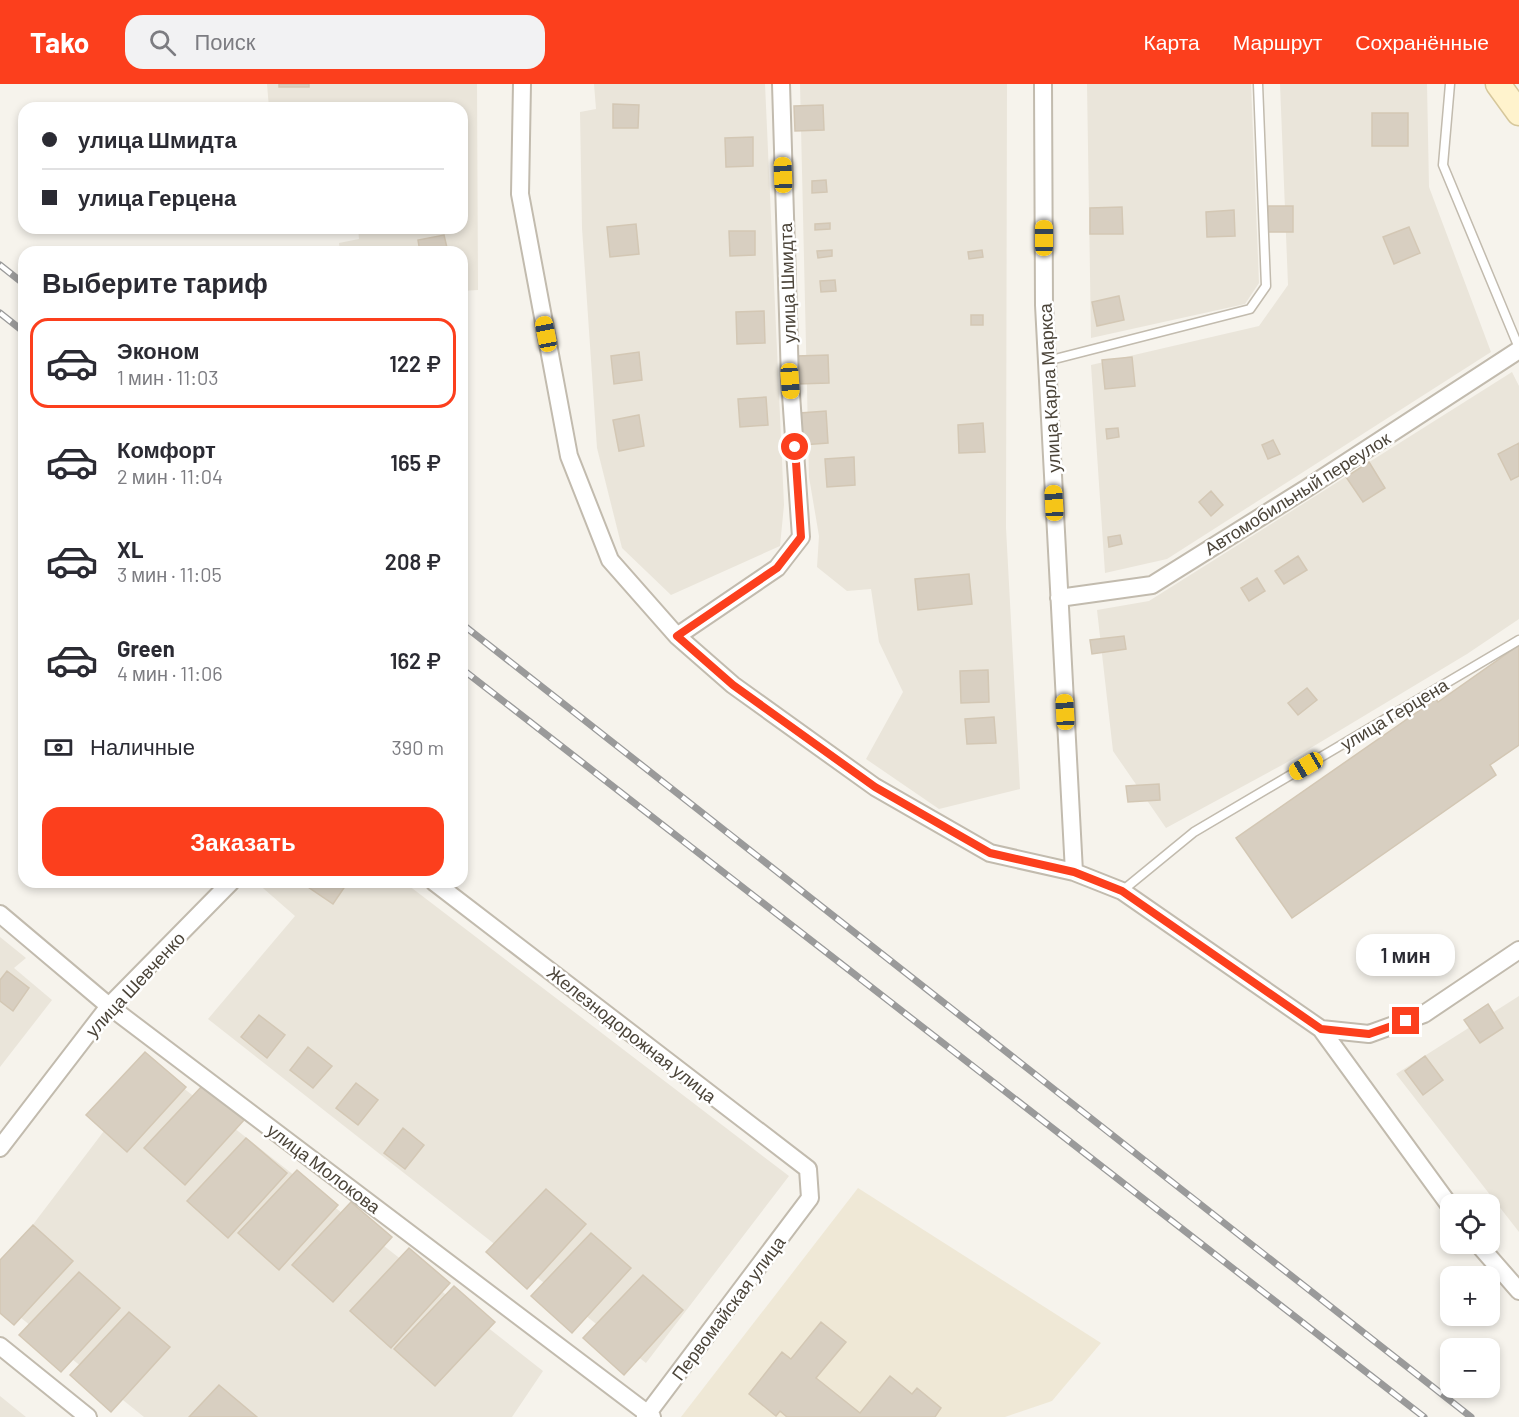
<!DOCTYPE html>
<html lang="ru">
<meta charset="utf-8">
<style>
body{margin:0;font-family:Barlow,sans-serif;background:#f2f2f3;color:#2b2b33;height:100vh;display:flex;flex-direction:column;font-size:22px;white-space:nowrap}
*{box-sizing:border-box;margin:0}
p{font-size:20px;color:#7c7c81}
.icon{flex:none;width:33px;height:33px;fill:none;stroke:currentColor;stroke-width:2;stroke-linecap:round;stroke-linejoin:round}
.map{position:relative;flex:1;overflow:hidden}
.panel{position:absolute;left:18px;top:162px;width:450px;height:642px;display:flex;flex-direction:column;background:#fff;border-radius:18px;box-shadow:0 3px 9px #0003}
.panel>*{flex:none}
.banner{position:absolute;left:18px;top:18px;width:450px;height:132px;border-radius:18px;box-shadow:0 3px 9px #0003;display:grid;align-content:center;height:132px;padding:0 24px;background:#fff}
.controls{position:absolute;left:1440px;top:1110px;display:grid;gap:12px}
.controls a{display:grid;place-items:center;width:60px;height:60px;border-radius:12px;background:#fff;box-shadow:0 3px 9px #0003;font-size:30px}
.end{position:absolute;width:27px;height:27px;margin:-14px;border:8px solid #fc3f1d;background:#fff;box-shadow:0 0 0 3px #fff}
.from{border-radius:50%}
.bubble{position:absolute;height:42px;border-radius:18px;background:#fff;box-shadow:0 3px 9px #0003;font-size:20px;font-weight:600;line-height:42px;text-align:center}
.car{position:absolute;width:18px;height:36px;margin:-18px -9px;border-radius:8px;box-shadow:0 0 4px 2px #0007;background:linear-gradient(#f5c518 24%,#345 0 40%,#f5c518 0 76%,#345 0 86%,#f5c518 0)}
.banner b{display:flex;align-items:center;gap:21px;height:57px;font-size:22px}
.banner b+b{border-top:2px solid #e1e1e2}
.banner i{width:15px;height:15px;background:#2b2b33}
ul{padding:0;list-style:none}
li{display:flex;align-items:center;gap:18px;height:90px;margin:0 12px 9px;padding:0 12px;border:3px solid transparent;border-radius:18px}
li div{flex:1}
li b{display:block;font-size:22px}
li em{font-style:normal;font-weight:600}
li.current{border-color:#fc3f1d}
li>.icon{width:54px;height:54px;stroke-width:1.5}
h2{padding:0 24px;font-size:27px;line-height:72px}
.pay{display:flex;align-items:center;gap:15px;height:66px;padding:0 24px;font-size:22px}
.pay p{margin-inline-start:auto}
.primary-button{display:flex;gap:12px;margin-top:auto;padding:12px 24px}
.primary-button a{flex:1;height:69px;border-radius:18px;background:#fc3f1d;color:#fff;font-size:24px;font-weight:600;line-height:69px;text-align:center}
header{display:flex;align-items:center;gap:36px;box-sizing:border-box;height:84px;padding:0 30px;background:#fc3f1d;color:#fff}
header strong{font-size:28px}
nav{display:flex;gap:33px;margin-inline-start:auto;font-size:21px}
.search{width:420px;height:54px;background:#f2f2f3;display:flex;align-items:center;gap:15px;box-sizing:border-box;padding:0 21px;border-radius:18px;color:#7c7c81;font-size:22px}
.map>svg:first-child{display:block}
.residential{fill:#eae5da}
.education{fill:#efe8d6}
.building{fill:#d8cfc1;stroke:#d3c7b4;stroke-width:1.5}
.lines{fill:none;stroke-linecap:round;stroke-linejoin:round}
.lane-casing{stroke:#c2bbae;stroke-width:11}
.street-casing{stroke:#c2bbae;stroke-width:20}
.secondary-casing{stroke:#d6c79b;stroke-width:27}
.lane{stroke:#fff;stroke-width:8}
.street{stroke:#fff;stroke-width:16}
.secondary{stroke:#fff3cd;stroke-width:24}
.rail-casing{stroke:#9a9a9a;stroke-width:7}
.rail{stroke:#fff;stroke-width:4.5;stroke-dasharray:14;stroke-linecap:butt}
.route{stroke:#fc3f1d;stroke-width:8}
.labels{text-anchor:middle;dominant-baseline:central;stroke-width:5;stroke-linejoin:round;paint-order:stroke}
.street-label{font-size:18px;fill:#4b4439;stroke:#fff}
</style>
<header>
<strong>Tako</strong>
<div class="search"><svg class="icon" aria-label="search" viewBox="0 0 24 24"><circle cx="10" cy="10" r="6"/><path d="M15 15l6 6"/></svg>Поиск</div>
<nav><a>Карта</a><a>Маршрут</a><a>Сохранённые</a></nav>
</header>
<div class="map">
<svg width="1519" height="1333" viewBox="0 0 1519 1333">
<rect width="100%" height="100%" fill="#f6f3ec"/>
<path class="residential" d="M 267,0 L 477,0 L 478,206 L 462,207 L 462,168 L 340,168 L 339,159 L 359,155 L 358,144 L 462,144 L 462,24 L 269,24 Z
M 594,0 L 765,0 L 784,421 L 780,462 L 671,511 L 622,464 L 597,364 L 582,144 L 580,28 L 596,25 Z
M 800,0 L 1007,0 L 1006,444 L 1020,705 L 939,725 L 866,675 L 903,608 L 879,558 L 871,505 L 847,507 L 817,483 L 819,452 L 809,393 Z
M 1087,0 L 1251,0 L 1259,199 L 1245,220 L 1091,254 Z
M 1280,0 L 1427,0 L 1429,103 L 1491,268 L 1167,475 L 1105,489 L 1091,281 L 1259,242 L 1288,201 Z
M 1512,288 L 1519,302 L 1519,535 L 1467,570 L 1284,680 L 1166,744 L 1113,667 L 1097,526 L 1149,517 Z
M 256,798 L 404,798 L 789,1092 L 646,1279 L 208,935 L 295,832 Z
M 0,853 L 26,874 L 14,884 L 52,916 L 0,983 Z
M 1519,912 L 1519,1148 L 1396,990 Z
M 154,981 L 543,1287 L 512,1333 L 144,1333 L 0,1217 L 0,1184 Z
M 0,1312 L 26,1333 L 0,1333 Z"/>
<path class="education" d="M 858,1104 L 1101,1259 L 1052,1317 L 1005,1333 L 681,1333 Z"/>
<path class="building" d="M 279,0 L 309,0 L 309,3 L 279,3 Z
M 613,20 L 639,21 L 638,44 L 613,44 Z
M 823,21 L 824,46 L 795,47 L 794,22 Z
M 1372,29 L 1408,29 L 1408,62 L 1372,62 Z
M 753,53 L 753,82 L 726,83 L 725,54 Z
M 826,96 L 827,108 L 812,109 L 812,97 Z
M 1268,122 L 1293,122 L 1293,148 L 1268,148 Z
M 1122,123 L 1123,150 L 1090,150 L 1090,124 Z
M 1234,126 L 1235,152 L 1207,153 L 1206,128 Z
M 830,139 L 830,145 L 815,146 L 815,140 Z
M 636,140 L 639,170 L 610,173 L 607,143 Z
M 1409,143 L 1420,169 L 1394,180 L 1383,153 Z
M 729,147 L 755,147 L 755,171 L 730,172 Z
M 444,151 L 448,168 L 420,168 L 418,156 Z
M 832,166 L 832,172 L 818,174 L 817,167 Z
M 982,166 L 983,173 L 969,175 L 968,168 Z
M 835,196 L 836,207 L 821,208 L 820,197 Z
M 1119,212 L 1124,236 L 1097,242 L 1092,218 Z
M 764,227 L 765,259 L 737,260 L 736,228 Z
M 971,231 L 983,231 L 983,241 L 971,241 Z
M 639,268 L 642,296 L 614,300 L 611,272 Z
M 828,271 L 829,299 L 797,300 L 796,272 Z
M 1132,273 L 1135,302 L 1105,305 L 1102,276 Z
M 766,313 L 768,341 L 740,343 L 738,315 Z
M 826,327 L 828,359 L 802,361 L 800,329 Z
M 639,331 L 644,362 L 619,367 L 613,336 Z
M 983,339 L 985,368 L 959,369 L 958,341 Z
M 1118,344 L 1119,353 L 1107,355 L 1106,345 Z
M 1273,356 L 1280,370 L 1268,375 L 1262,361 Z
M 1519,359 L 1519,392 L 1511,396 L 1498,370 Z
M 854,373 L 855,401 L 827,403 L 825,375 Z
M 1369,378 L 1385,404 L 1363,418 L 1346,393 Z
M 1211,407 L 1223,421 L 1211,432 L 1199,418 Z
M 1120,451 L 1122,460 L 1109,463 L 1108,453 Z
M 1298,472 L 1307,486 L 1284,500 L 1275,487 Z
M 969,490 L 972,520 L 918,526 L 915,495 Z
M 1257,494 L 1265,507 L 1249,517 L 1241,504 Z
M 1124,552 L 1126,565 L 1092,570 L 1090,556 Z
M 1519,561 L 1519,661 L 1490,681 L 1496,691 L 1292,834 L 1236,754 L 1436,615 L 1438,618 Z
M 988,586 L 989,618 L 961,619 L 960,587 Z
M 1307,604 L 1317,616 L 1298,631 L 1288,619 Z
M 994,633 L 996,659 L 967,660 L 965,635 Z
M 1159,700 L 1160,716 L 1128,718 L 1126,702 Z
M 312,798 L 348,798 L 333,820 L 308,803 Z
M 7,887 L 29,904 L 13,927 L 0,917 L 0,896 Z
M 1488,920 L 1503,944 L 1480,959 L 1464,936 Z
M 259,931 L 285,951 L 267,974 L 241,953 Z
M 308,963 L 332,982 L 313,1004 L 290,986 Z
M 145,968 L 186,1003 L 127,1068 L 86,1031 Z
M 1425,972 L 1443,996 L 1423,1011 L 1405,987 Z
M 356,999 L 378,1016 L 358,1041 L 336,1024 Z
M 203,1001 L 244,1036 L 185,1101 L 144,1064 Z
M 403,1044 L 424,1061 L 405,1085 L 384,1069 Z
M 246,1054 L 287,1089 L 228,1154 L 187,1117 Z
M 297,1086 L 338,1121 L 279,1186 L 238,1149 Z
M 546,1105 L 586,1140 L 527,1205 L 486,1168 Z
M 351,1118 L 392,1153 L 333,1218 L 292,1181 Z
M 33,1141 L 73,1177 L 14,1241 L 0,1229 L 0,1176 Z
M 591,1149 L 631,1184 L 572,1249 L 531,1212 Z
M 409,1164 L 450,1199 L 391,1264 L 350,1227 Z
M 79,1188 L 120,1224 L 61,1288 L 19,1251 Z
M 643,1191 L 683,1226 L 624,1291 L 583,1254 Z
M 454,1202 L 495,1238 L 435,1302 L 394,1265 Z
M 129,1228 L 170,1263 L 111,1328 L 70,1291 Z
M 821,1238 L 846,1258 L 816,1294 L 860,1329 L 890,1292 L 912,1310 L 917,1304 L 941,1324 L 935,1333 L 787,1333 L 780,1327 L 776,1332 L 749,1310 L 782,1268 L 791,1275 Z
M 219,1301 L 257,1333 L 189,1333 Z"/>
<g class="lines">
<defs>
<path id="lane" d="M 1450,0 L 1443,81 L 1519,264
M 1047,277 L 1250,225 L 1266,202 L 1258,0
M 1122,807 L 1194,748 L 1519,556"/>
<path id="street" d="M 522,0 L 520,110 L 569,372 L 610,476 L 677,552 L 733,601 L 875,703 L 990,769 L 1074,788 L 1122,807 L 1321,945 L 1450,1122
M 1043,0 L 1044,221 L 1074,788
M 1059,514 L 1152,501 L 1307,404 L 1519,266
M 677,552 L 777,484 L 801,453 L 790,296 L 781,0
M 434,798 L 808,1085 L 810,1114 L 645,1333
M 0,830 L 109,922 L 652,1333
M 1321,945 L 1369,950 L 1424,930 L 1519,866
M 0,1064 L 109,922 L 231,798
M 1478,1160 L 1519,1207
M 0,1262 L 88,1333"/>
<path id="secondary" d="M 1498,0 L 1519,29"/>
</defs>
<use href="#lane" class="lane-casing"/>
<use href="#street" class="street-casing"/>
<use href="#secondary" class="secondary-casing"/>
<use href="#lane" class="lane"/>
<use href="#street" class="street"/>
<use href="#secondary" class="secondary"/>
<defs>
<path id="rail" d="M 0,181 L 24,200
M 0,229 L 24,248
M 462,540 L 1471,1333
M 462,585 L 1424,1333"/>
</defs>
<use href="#rail" class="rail-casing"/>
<use href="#rail" class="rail"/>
</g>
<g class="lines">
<path class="route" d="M 795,363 L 801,453 L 777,484 L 677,552 L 733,601 L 875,703 L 990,769 L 1074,788 L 1122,807 L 1321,945 L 1369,950 L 1406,937"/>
</g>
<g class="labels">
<g class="street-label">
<text transform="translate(787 199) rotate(-92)">улица Шмидта</text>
<text transform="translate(1049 304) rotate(-93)">улица Карла Маркса</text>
<text transform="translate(1297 409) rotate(-32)">Автомобильный переулок</text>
<text transform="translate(1394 630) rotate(-31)">улица Герцена</text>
<text transform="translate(135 900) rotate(-47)">улица Шевченко</text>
<text transform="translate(632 950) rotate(38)">Железнодорожная улица</text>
<text transform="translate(324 1084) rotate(37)">улица Молокова</text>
<text transform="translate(728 1224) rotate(-53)">Первомайская улица</text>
</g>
</g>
</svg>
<div class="controls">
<a><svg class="icon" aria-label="locate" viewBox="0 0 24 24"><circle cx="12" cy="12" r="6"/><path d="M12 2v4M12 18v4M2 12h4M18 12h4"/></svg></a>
<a>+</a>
<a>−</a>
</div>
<i class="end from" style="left:795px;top:363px"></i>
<i class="end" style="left:1406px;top:937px"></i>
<div class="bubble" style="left:1356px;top:850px;width:99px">1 мин</div>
<i class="car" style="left:783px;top:91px;rotate:358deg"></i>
<i class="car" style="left:1044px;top:154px;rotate:0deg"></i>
<i class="car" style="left:546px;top:250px;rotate:349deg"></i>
<i class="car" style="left:790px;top:297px;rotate:176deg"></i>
<i class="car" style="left:1054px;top:419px;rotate:357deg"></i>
<i class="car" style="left:1065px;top:628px;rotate:357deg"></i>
<i class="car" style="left:1306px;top:682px;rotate:239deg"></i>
<div class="banner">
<b><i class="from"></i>улица Шмидта</b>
<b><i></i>улица Герцена</b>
</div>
<section class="panel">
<h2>Выберите тариф</h2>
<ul>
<li class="current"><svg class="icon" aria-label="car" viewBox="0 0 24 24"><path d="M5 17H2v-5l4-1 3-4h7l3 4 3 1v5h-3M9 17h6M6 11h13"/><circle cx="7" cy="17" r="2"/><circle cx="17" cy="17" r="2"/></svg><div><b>Эконом</b><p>1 мин · 11:03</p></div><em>122 ₽</em></li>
<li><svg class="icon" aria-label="car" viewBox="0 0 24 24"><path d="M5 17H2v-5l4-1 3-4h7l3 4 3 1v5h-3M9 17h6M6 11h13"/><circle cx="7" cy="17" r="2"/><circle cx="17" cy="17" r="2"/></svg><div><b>Комфорт</b><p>2 мин · 11:04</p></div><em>165 ₽</em></li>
<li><svg class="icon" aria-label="car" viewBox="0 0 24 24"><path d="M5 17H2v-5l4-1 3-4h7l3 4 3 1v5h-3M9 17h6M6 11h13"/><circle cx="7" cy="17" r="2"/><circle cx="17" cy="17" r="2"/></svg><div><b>XL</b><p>3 мин · 11:05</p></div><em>208 ₽</em></li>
<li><svg class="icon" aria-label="car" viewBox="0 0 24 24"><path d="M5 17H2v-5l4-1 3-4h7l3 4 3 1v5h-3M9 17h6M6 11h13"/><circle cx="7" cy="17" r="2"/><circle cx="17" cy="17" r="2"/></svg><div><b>Green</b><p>4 мин · 11:06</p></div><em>162 ₽</em></li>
</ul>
<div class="pay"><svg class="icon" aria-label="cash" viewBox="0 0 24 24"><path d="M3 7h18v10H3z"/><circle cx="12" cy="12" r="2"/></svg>Наличные<p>390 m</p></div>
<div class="primary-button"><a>Заказать</a></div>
</section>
</div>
